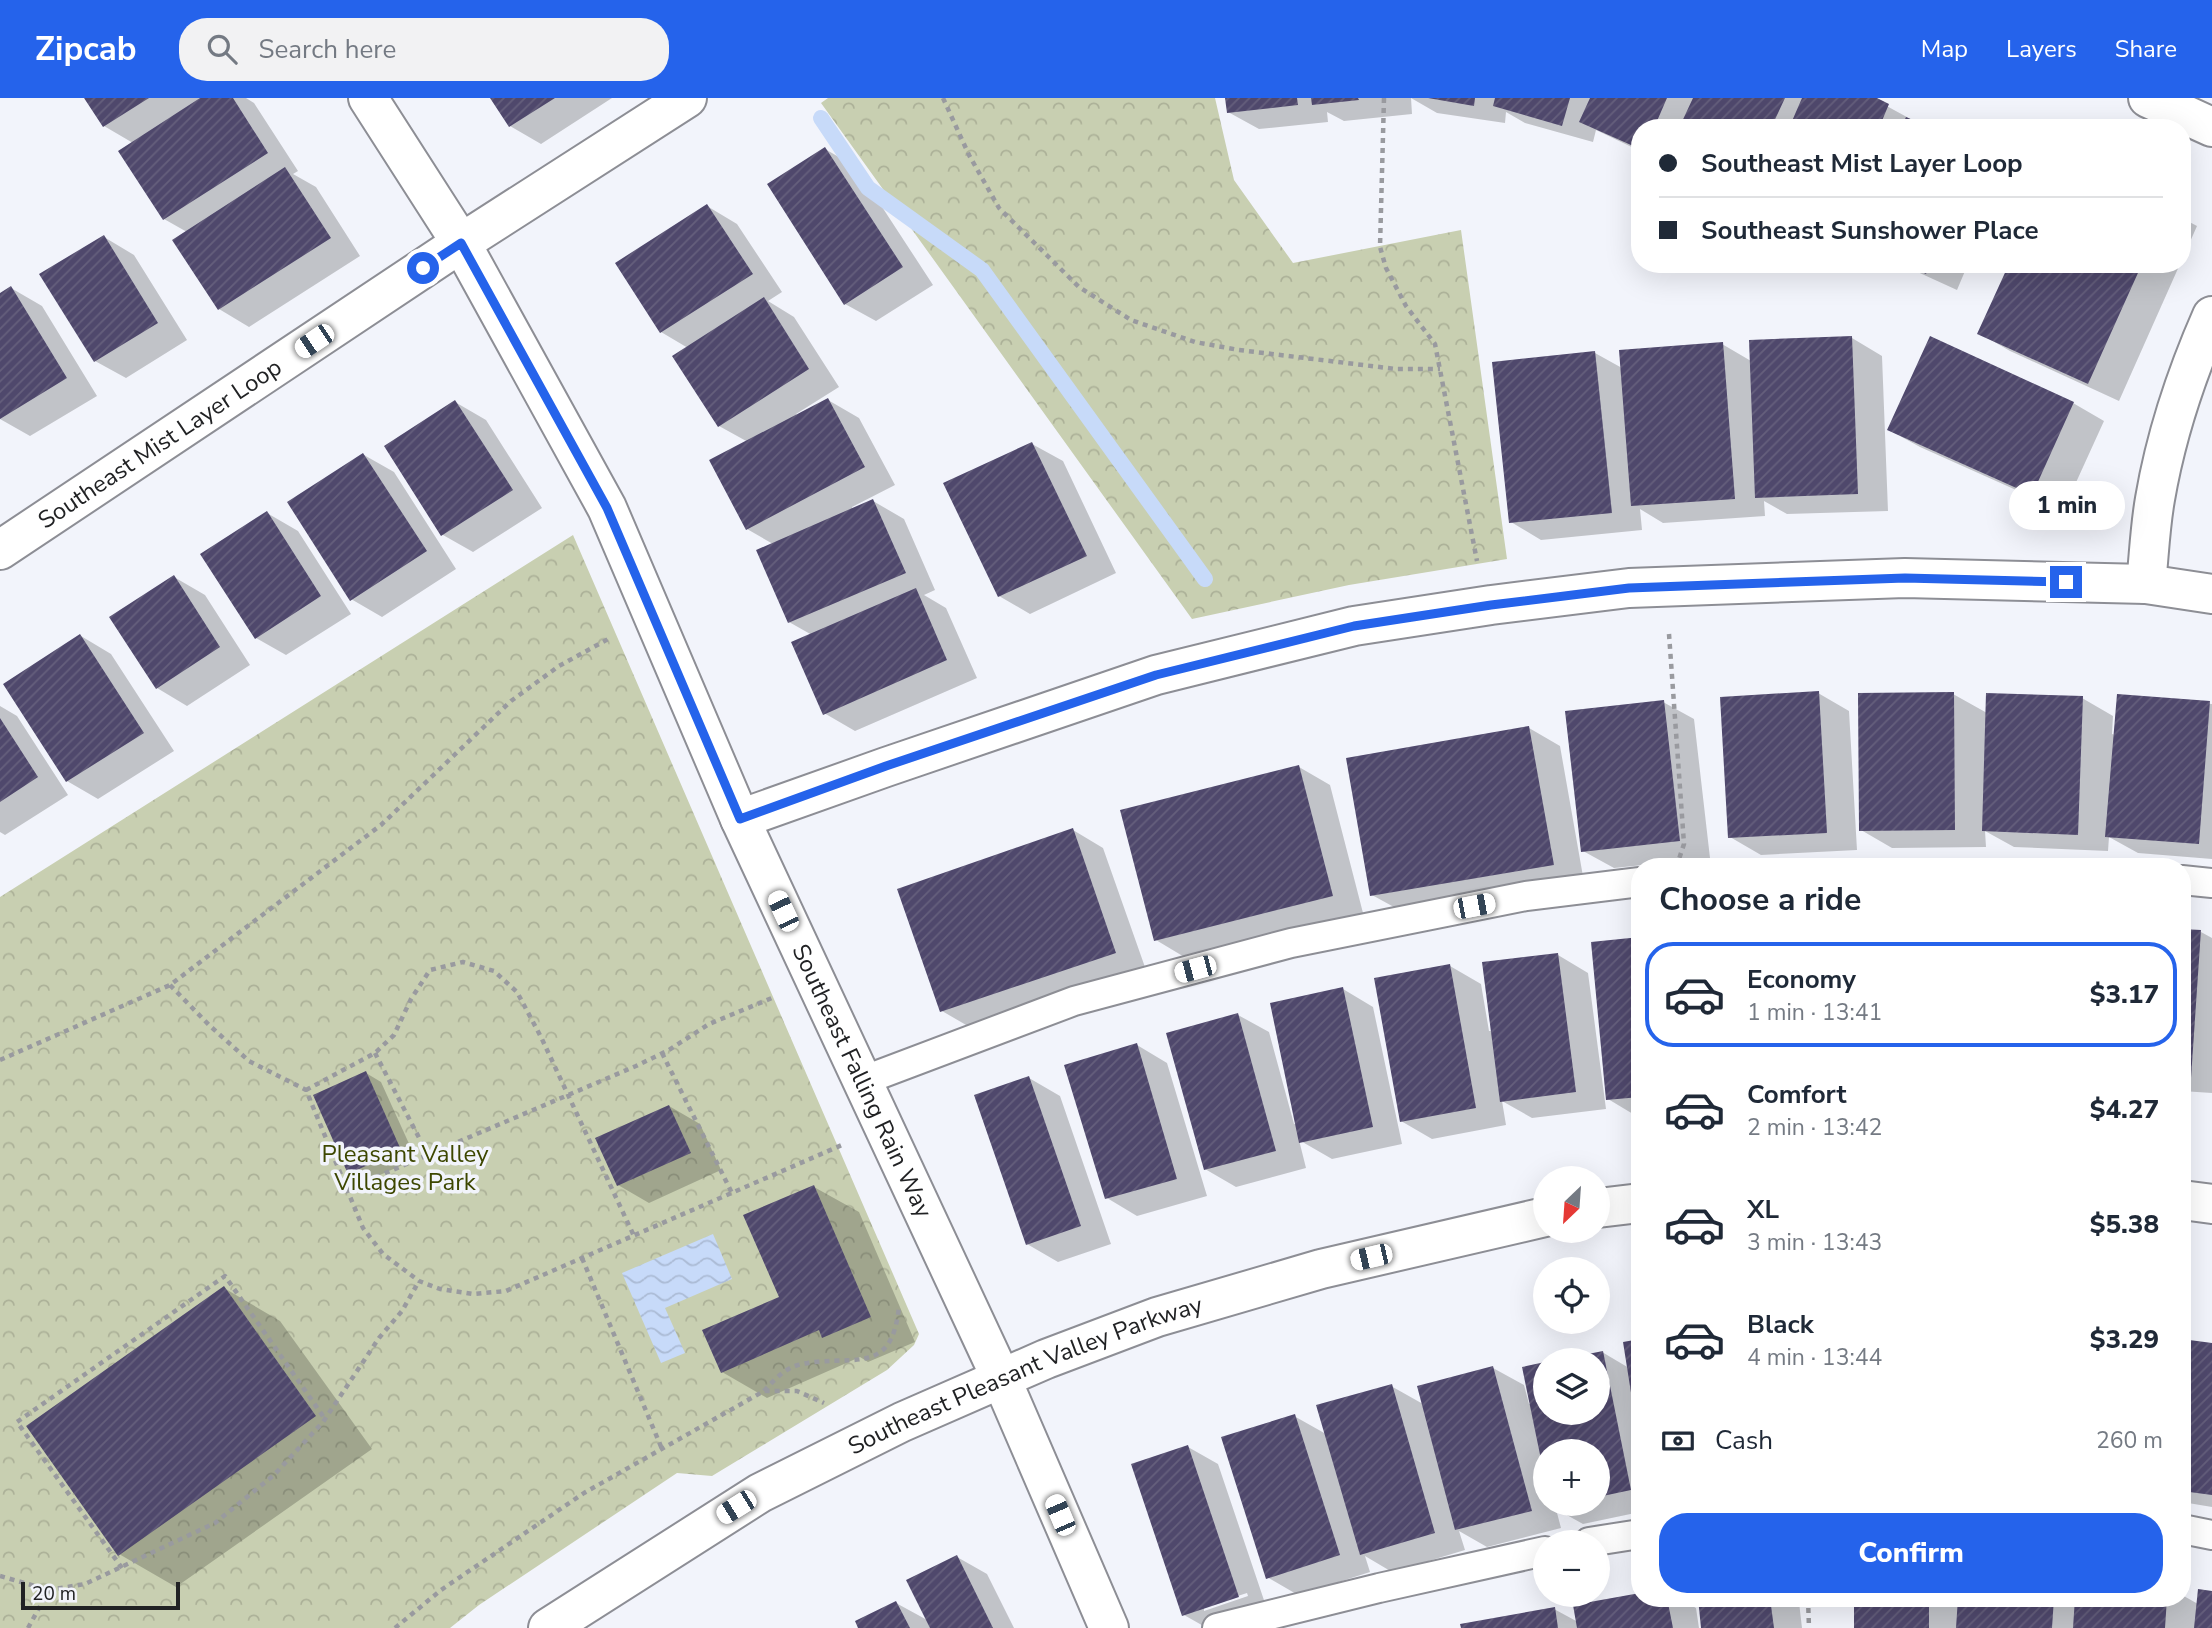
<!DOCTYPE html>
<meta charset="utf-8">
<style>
body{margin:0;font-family:"Nunito Sans",sans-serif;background:#f2f2f3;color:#1f2937;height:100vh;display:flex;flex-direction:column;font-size:26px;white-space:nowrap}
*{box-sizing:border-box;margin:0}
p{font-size:23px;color:#747a83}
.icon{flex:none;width:38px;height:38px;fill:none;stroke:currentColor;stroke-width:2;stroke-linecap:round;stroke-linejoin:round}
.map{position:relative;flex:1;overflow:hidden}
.details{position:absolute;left:1631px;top:760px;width:560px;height:749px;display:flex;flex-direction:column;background:#fff;border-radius:28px;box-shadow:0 7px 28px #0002}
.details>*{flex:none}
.banner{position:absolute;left:1631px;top:21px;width:560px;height:154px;border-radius:28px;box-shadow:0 7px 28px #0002;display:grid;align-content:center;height:154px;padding:0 28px;background:#fff}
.needle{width:46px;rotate:205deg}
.buttons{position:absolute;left:1533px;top:1068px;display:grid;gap:14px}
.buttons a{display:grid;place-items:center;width:77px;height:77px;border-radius:50%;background:#fff;box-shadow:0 7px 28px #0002;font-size:35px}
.scale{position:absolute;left:21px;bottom:18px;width:159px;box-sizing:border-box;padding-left:7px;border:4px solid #212224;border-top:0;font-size:19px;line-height:24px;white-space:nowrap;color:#212224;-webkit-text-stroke:5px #f2f4fb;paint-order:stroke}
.end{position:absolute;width:32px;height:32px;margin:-16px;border:9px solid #2563eb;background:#fff;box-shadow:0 0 0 4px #fff}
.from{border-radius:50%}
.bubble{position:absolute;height:49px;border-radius:24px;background:#fff;box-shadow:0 7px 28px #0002;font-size:23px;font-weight:800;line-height:49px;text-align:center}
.car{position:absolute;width:21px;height:42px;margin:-21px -10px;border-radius:9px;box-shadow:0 0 5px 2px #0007;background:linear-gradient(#fff 24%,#345 0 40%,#fff 0 76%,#345 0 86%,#fff 0)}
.banner b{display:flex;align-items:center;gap:24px;height:66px;font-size:26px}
.banner b+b{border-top:2px solid #e0e1e3}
.banner i{width:18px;height:18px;background:#1f2937}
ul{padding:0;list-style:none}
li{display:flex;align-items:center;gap:21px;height:105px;margin:0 14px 10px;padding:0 14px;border:4px solid transparent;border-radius:28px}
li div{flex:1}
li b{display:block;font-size:26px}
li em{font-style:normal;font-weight:800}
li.current{border-color:#2563eb}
li>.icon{width:63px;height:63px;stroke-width:1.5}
h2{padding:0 28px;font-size:32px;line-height:84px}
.pay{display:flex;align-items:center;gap:18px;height:77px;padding:0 28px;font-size:26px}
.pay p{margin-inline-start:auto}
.button{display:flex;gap:14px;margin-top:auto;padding:14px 28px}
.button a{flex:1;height:80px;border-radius:28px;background:#2563eb;color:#fff;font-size:28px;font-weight:800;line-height:80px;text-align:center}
header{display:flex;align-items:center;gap:42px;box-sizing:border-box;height:98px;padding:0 35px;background:#2563eb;color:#fff}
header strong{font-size:33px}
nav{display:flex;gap:38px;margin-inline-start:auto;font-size:24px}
.search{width:490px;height:63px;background:#f2f2f3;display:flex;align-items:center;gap:18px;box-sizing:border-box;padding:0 24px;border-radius:28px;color:#747a83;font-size:26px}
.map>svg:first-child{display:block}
.park{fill:url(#park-crowns)}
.water{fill:url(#water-waves)}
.shadow{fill:#0003;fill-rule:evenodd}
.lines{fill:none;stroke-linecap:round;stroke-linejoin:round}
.stream{stroke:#c7daf9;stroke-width:16}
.building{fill:url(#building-hatch)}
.lane-casing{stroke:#8d8e95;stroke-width:32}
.street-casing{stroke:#8d8e95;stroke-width:42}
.secondary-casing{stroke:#8d8e95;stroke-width:42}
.path{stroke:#999a9f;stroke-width:4.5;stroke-dasharray:5 5;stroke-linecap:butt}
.lane{stroke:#fff;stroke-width:28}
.street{stroke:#fff;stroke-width:38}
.secondary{stroke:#fff;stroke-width:38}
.route{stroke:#2563eb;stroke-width:9}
.labels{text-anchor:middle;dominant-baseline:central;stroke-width:7;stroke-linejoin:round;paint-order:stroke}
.street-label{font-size:24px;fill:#212224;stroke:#f2f4fb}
.park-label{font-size:24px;fill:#3d4700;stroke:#f2f4fb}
</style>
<header>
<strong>Zipcab</strong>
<div class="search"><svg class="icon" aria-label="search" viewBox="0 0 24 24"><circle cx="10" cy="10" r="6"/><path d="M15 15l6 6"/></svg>Search here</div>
<nav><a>Map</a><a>Layers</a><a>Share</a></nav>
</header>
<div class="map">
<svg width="2212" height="1530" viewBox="0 0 2212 1530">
<defs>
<pattern id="park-crowns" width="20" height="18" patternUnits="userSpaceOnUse" patternTransform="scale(1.75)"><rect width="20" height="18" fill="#c8cfb1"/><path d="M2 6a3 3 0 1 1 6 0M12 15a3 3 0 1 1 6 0" fill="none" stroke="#acb198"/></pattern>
<pattern id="water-waves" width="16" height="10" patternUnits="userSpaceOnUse" patternTransform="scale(1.75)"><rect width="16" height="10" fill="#c7daf9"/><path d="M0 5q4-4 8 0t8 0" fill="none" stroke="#abbbd5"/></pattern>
<pattern id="building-hatch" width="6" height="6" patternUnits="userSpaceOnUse" patternTransform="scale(1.75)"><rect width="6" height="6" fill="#4f486c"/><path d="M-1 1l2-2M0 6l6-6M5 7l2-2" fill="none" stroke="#655f7c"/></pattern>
</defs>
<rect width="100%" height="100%" fill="#f2f4fb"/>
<path class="park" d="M 828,0 L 1215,0 L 1234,82 L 1293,165 L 1461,132 L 1507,461 L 1349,487 L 1192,521 L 821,5 Z
M 573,437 L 919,1236 L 914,1247 L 887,1272 L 712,1378 L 677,1375 L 479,1507 L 450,1530 L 0,1530 L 0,799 Z"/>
<path class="water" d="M 713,1136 L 732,1181 L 665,1210 L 685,1255 L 661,1265 L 622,1175 Z"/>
<path class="shadow" d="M 86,0 L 246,0 L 254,5 L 298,73 L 293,76 L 316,89 L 360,158 L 249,229 L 219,211 L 187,134 L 164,121 L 133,45 L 104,28 Z
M 492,0 L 612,0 L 541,46 L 510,28 Z
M 1227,0 L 1411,0 L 1412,16 L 1344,23 L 1327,14 L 1328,24 L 1259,31 L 1228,14 Z
M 1411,0 L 1872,0 L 1927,30 L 1640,30 L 1640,53 L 1596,32 L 1593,44 L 1525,25 L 1506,14 L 1505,25 L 1437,15 Z
M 825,51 L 856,69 L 933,187 L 876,223 L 845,206 Z
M 707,108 L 737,126 L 782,194 L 768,203 L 794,219 L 839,289 L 796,316 L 797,318 L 828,302 L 859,320 L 895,387 L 852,409 L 853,412 L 873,403 L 904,421 L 935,492 L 924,497 L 946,510 L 977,580 L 855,633 L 824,615 L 812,537 L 789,524 L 773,446 L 747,431 L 748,344 L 719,328 L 688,250 L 661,234 L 617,165 Z
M 2182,120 L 2197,128 L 2182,162 Z
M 104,139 L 134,157 L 187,242 L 126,280 L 95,263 Z
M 1900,166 L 1968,166 L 1957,192 Z
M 2011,166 L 2180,166 L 2119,303 L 2010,253 L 1979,235 Z
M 11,190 L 42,208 L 97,298 L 30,338 L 0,321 L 0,197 Z
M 1852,240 L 1882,258 L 1888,413 L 1787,416 L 1764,403 L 1765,418 L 1663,425 L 1640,411 L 1642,432 L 1541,442 L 1511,424 L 1595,255 L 1622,270 L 1722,246 L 1751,263 Z
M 455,304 L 486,322 L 542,410 L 473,454 L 443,437 Z
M 2073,305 L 2104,323 L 2063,413 L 1920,349 L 1889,332 Z
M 1032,346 L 1063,363 L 1116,475 L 1030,516 L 999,498 Z
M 364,357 L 394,374 L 456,471 L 382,519 L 351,501 Z
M 267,415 L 298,433 L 351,516 L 286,557 L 256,540 Z
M 174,479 L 205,497 L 250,567 L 187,608 L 157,590 Z
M 81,538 L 111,556 L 174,653 L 98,701 L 67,683 Z
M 1818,595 L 1849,613 L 1857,752 L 1761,757 L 1730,739 Z
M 1953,596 L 1987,615 L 2082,600 L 2113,618 L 2112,636 L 2116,637 L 2119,598 L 2212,606 L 2212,761 L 2138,755 L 2109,739 L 2108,753 L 2014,749 L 1985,733 L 1986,749 L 1892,750 L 1861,732 Z
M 1663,604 L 1694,621 L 1710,760 L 1614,770 L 1583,753 Z
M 0,608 L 17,618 L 68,697 L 5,737 L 0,734 Z
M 1529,630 L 1560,648 L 1584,784 L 1403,814 L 1372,797 Z
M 1299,669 L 1330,687 L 1363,815 L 1186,860 L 1156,842 Z
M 1073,732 L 1103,750 L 1146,872 L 973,931 L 942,913 Z
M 2182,833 L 2201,834 L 2212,840 L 2212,995 L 2182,993 Z
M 1640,841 L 1640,1019 L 1638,1019 L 1608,1001 Z
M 1558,857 L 1588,875 L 1606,1011 L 1532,1020 L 1502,1003 L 1506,1027 L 1432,1041 L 1401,1023 L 1450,868 L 1481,886 L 1489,933 L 1492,933 Z
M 1343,891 L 1373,909 L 1402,1046 L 1332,1061 L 1299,1042 L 1306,1070 L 1236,1089 L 1205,1071 L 1238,917 L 1269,934 L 1294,1026 L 1297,1025 Z
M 1137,947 L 1167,965 L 1207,1098 L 1137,1118 L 1107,1100 Z
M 366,975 L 381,984 L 416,1061 L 364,1084 L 349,1075 Z
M 1029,980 L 1060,998 L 1111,1146 L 1058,1164 L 1027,1146 Z
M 669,1008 L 700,1026 L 721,1072 L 649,1105 L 618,1087 Z
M 814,1089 L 859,1114 L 915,1244 L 868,1264 L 860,1259 L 767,1300 L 722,1274 L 781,1200 Z
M 224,1190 L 280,1223 L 372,1351 L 176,1489 L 119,1456 Z
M 2182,1242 L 2212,1247 L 2212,1409 L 2182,1404 Z
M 1640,1243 L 1640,1414 L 1583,1426 L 1556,1411 L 1561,1430 L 1487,1449 L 1459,1433 L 1465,1452 L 1392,1474 L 1365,1458 L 1370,1474 L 1298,1497 L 1267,1479 L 1294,1318 L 1326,1336 L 1391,1288 L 1423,1306 L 1493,1270 L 1524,1287 L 1529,1306 L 1532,1306 L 1525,1270 L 1545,1266 L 1545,1314 L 1598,1314 L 1598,1262 L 1566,1262 L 1602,1254 L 1629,1270 ZM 1545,1353 L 1598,1353 L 1598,1405 L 1545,1405 Z
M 1188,1349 L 1218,1366 L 1269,1517 L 1207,1530 L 1184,1517 ZM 1247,1495 L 1248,1498 L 1204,1513 L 1204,1509 Z
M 957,1459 L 987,1476 L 1014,1530 L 860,1530 L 896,1505 L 929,1523 Z
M 2212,1495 L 2212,1530 L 1856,1530 L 1856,1500 L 2182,1500 L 2182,1497 L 2198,1506 Z
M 1640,1500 L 1678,1500 L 1696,1510 L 1699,1530 L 1462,1530 L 1554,1511 L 1578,1524 Z
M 1700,1500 L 1791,1500 L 1799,1504 L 1802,1530 L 1703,1530 Z"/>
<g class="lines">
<path class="stream" d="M 821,20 L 868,90 L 982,172 L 1205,481"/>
</g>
<path class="building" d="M 84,0 L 149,0 L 103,29 Z
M 200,0 L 233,0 L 268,55 L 163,122 L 118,53 Z
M 490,0 L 555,0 L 509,29 Z
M 1225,0 L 1297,0 L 1298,7 L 1227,15 Z
M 1311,0 L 1358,0 L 1359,2 L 1312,7 Z
M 1428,0 L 1475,0 L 1474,8 Z
M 1495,0 L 1570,0 L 1562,28 L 1493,8 Z
M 1590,0 L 1667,0 L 1654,30 L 1640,30 L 1640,51 L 1579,24 Z
M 1693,0 L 1785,0 L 1771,30 L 1679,30 Z
M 1802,0 L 1877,0 L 1889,6 L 1879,30 L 1789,30 Z
M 1906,19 L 1931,30 L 1901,30 Z
M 825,49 L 903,169 L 844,207 L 767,86 Z
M 285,69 L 331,140 L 218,212 L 172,142 Z
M 707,106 L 753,176 L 660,235 L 615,165 Z
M 104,137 L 158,225 L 94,264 L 39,176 Z
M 1904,166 L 1930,166 L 1926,176 Z
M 2009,166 L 2142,166 L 2088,286 L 1977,236 Z
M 11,188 L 67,280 L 0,321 L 0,195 Z
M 764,199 L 809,271 L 718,329 L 672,258 Z
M 1852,238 L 1858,396 L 1755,400 L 1749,242 Z
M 1930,238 L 2074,304 L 2032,397 L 1887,332 Z
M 1723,244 L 1735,401 L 1631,408 L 1619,252 Z
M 1595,253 L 1612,415 L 1509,425 L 1492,264 Z
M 828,300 L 865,369 L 746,432 L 709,362 Z
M 455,302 L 513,392 L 441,438 L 384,348 Z
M 1032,344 L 1087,458 L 998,499 L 943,385 Z
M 363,355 L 427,453 L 350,503 L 287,404 Z
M 873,401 L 906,475 L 788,525 L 756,452 Z
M 267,413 L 321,498 L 255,541 L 200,456 Z
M 174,477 L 220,549 L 156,591 L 109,519 Z
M 916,490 L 947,562 L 823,617 L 791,544 Z
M 80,536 L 144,635 L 66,684 L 3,586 Z
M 1819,593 L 1827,735 L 1728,740 L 1720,599 Z
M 1954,594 L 1955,732 L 1859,733 L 1858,595 Z
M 1986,595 L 2083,598 L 2078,737 L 1982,733 Z
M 2117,596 L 2210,603 L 2199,746 L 2105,739 Z
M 1664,602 L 1680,743 L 1581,754 L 1565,613 Z
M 0,620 L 38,679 L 0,704 Z
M 1529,628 L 1554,767 L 1370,798 L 1346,660 Z
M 1299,667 L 1333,798 L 1154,843 L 1120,712 Z
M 1073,730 L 1116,855 L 940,914 L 897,791 Z
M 2182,831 L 2201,832 L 2191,980 L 2182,979 Z
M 1640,839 L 1640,999 L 1606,1002 L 1591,844 Z
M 1558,855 L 1576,994 L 1500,1004 L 1482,864 Z
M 1450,866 L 1476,1010 L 1400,1024 L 1374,880 Z
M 1343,889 L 1373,1029 L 1299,1045 L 1270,905 Z
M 1238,915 L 1276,1053 L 1204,1072 L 1166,935 Z
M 1137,945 L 1177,1081 L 1105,1101 L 1064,967 Z
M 366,973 L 401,1052 L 348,1076 L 313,997 Z
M 1029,978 L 1081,1128 L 1026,1147 L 974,997 Z
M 669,1007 L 691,1055 L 617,1088 L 595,1040 Z
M 814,1087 L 871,1219 L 822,1240 L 819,1232 L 721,1275 L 702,1232 L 779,1199 L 743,1117 Z
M 224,1188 L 316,1318 L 118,1458 L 26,1328 Z
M 1640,1241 L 1640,1339 L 1638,1339 L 1623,1244 Z
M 2182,1241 L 2212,1245 L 2212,1397 L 2182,1393 Z
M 1603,1253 L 1631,1392 L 1598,1399 L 1598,1353 L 1545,1353 L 1544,1376 L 1522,1269 L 1545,1264 L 1545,1314 L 1598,1314 L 1598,1262 L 1563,1261 Z
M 1493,1268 L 1532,1413 L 1455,1432 L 1417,1288 Z
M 1392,1286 L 1435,1435 L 1360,1457 L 1316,1307 Z
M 1295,1316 L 1340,1457 L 1266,1481 L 1221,1339 Z
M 1188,1347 L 1239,1499 L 1182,1518 L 1131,1366 Z
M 957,1457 L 993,1530 L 930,1530 L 906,1482 Z
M 2198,1491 L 2212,1493 L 2212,1530 L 2194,1530 Z
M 1640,1495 L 1640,1500 L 1667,1500 L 1673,1530 L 1577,1530 L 1573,1507 Z
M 1698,1500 L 1770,1500 L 1774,1530 L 1701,1530 Z
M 1854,1500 L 1929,1500 L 1929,1530 L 1854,1530 Z
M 1958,1500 L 2054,1500 L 2052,1530 L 1956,1530 Z
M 2075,1500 L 2167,1500 L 2165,1530 L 2073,1530 Z
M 896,1503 L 910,1530 L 858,1530 L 855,1523 Z
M 1555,1509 L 1558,1530 L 1461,1530 L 1460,1526 Z"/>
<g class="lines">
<defs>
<path id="lane" d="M 2182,782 L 2212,785
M 862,983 L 1074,903 L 1291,845 L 1526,798 L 1640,784
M 2182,1431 L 2212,1437
M 1589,1444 L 1640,1436
M 1217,1530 L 1379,1490 L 1545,1453"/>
<g id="street">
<path id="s1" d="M 368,0 L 461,145 L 607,410 L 740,721 L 1001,1280 L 1109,1530"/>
<path d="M 2148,0 L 2212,29"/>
<path id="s2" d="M 0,452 L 461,145 L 687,0"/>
<path d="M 2146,486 C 2149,458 2150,429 2155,401 C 2166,337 2186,277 2212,218"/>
<path d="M 740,721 L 886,669 L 1156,577 L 1354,528 L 1491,507 L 1629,490 L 1905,480 L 2146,486 L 2212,496"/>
</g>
<g id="secondary">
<path d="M 2182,1102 L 2212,1106"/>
<path d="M 1598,1110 L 1640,1105"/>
<path id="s3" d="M 548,1530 L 760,1395 L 902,1324 L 1046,1261 L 1157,1219 L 1321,1171 L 1545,1119"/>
</g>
</defs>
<use href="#lane" class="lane-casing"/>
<use href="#street" class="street-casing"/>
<use href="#secondary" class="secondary-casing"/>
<path class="path" d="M 943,0 L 969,57 L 999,110 L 1079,189 L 1131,222 L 1195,244 L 1239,252 L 1396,271 L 1440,271
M 1384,0 L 1380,149 L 1386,170 L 1406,208 L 1435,246 L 1477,463
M 1669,536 L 1684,746 L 1677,767
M 170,887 L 209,927 L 249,963 L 306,992 L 363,1130 L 383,1156 L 419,1183 L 440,1191 L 473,1196 L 506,1193 L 842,1047
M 375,955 L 428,1057
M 662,955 L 732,1095
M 0,962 L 170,887 L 381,727 L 511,603 L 559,568 L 610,540
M 306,992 L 375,955 L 394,937 L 411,901 L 430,872 L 463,864 L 494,873 L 517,894 L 541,939 L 634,1138
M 348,1091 L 636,968 L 669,952 L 709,926 L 772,900
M 582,1160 L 662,1351
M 764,1293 C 774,1282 784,1271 798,1267 C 850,1254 892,1282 899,1208
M 122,1470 L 17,1324 L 225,1178 L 325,1321
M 0,1478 L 49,1492 L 85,1486 L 215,1425 L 274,1377 L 323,1324 L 379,1240 L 402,1213 L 419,1183
M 1808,1500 L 1809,1530
M 28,1530 L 49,1492
M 395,1530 L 441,1492 L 584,1395 L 764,1293 L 797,1293 L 824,1305"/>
<use href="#lane" class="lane"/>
<use href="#street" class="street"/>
<use href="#secondary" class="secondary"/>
</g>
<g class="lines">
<path class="route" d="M 423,170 L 461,145 L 607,410 L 740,721 L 886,668 L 1156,577 L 1354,528 L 1491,507 L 1629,490 L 1905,480 L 2066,484"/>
</g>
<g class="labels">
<g class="street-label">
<text stroke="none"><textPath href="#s2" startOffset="192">Southeast Mist Layer Loop</textPath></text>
<text stroke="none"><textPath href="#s1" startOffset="1102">Southeast Falling Rain Way</textPath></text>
<text stroke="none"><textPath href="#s3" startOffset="542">Southeast Pleasant Valley Parkway</textPath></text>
</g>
<g class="park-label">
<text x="405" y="1056">Pleasant Valley<tspan x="405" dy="28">Villages Park</tspan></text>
</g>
</g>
</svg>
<div class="buttons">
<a><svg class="needle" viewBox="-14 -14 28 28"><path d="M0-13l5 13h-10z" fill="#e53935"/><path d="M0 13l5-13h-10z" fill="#747a83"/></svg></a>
<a><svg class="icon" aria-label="locate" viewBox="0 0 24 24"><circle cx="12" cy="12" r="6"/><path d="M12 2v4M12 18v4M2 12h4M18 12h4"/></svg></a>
<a><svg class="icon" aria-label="layers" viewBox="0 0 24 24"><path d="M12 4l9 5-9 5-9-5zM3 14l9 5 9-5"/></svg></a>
<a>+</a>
<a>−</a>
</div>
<div class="scale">20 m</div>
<i class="end from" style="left:423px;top:170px"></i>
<i class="end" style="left:2066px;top:484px"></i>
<div class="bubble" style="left:2009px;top:383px;width:116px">1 min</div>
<i class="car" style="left:314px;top:243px;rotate:236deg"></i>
<i class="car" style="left:1474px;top:808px;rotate:79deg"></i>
<i class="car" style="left:783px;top:813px;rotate:335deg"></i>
<i class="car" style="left:1195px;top:871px;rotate:255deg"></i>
<i class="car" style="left:1371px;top:1159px;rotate:257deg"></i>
<i class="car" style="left:736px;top:1409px;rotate:238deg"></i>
<i class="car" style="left:1060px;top:1417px;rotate:337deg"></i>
<div class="banner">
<b><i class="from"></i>Southeast Mist Layer Loop</b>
<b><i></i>Southeast Sunshower Place</b>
</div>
<section class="details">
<h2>Choose a ride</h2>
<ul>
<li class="current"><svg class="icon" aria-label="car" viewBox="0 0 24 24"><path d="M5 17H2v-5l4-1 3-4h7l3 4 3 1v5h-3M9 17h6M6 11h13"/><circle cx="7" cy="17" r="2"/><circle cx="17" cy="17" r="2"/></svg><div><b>Economy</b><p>1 min · 13:41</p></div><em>$3.17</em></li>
<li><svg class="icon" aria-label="car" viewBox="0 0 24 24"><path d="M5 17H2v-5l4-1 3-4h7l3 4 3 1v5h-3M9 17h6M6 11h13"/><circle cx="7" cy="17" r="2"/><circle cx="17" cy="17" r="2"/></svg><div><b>Comfort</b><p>2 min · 13:42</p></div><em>$4.27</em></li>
<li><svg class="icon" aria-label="car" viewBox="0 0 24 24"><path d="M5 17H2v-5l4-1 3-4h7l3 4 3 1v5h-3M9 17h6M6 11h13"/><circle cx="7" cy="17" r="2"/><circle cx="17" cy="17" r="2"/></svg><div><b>XL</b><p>3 min · 13:43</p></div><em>$5.38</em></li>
<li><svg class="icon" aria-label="car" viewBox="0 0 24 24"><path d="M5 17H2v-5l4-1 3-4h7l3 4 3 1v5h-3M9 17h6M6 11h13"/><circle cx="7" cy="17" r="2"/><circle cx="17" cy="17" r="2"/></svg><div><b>Black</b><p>4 min · 13:44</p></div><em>$3.29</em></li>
</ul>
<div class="pay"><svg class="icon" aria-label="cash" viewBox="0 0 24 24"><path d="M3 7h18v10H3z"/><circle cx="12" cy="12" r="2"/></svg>Cash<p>260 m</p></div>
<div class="button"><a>Confirm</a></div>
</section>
</div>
